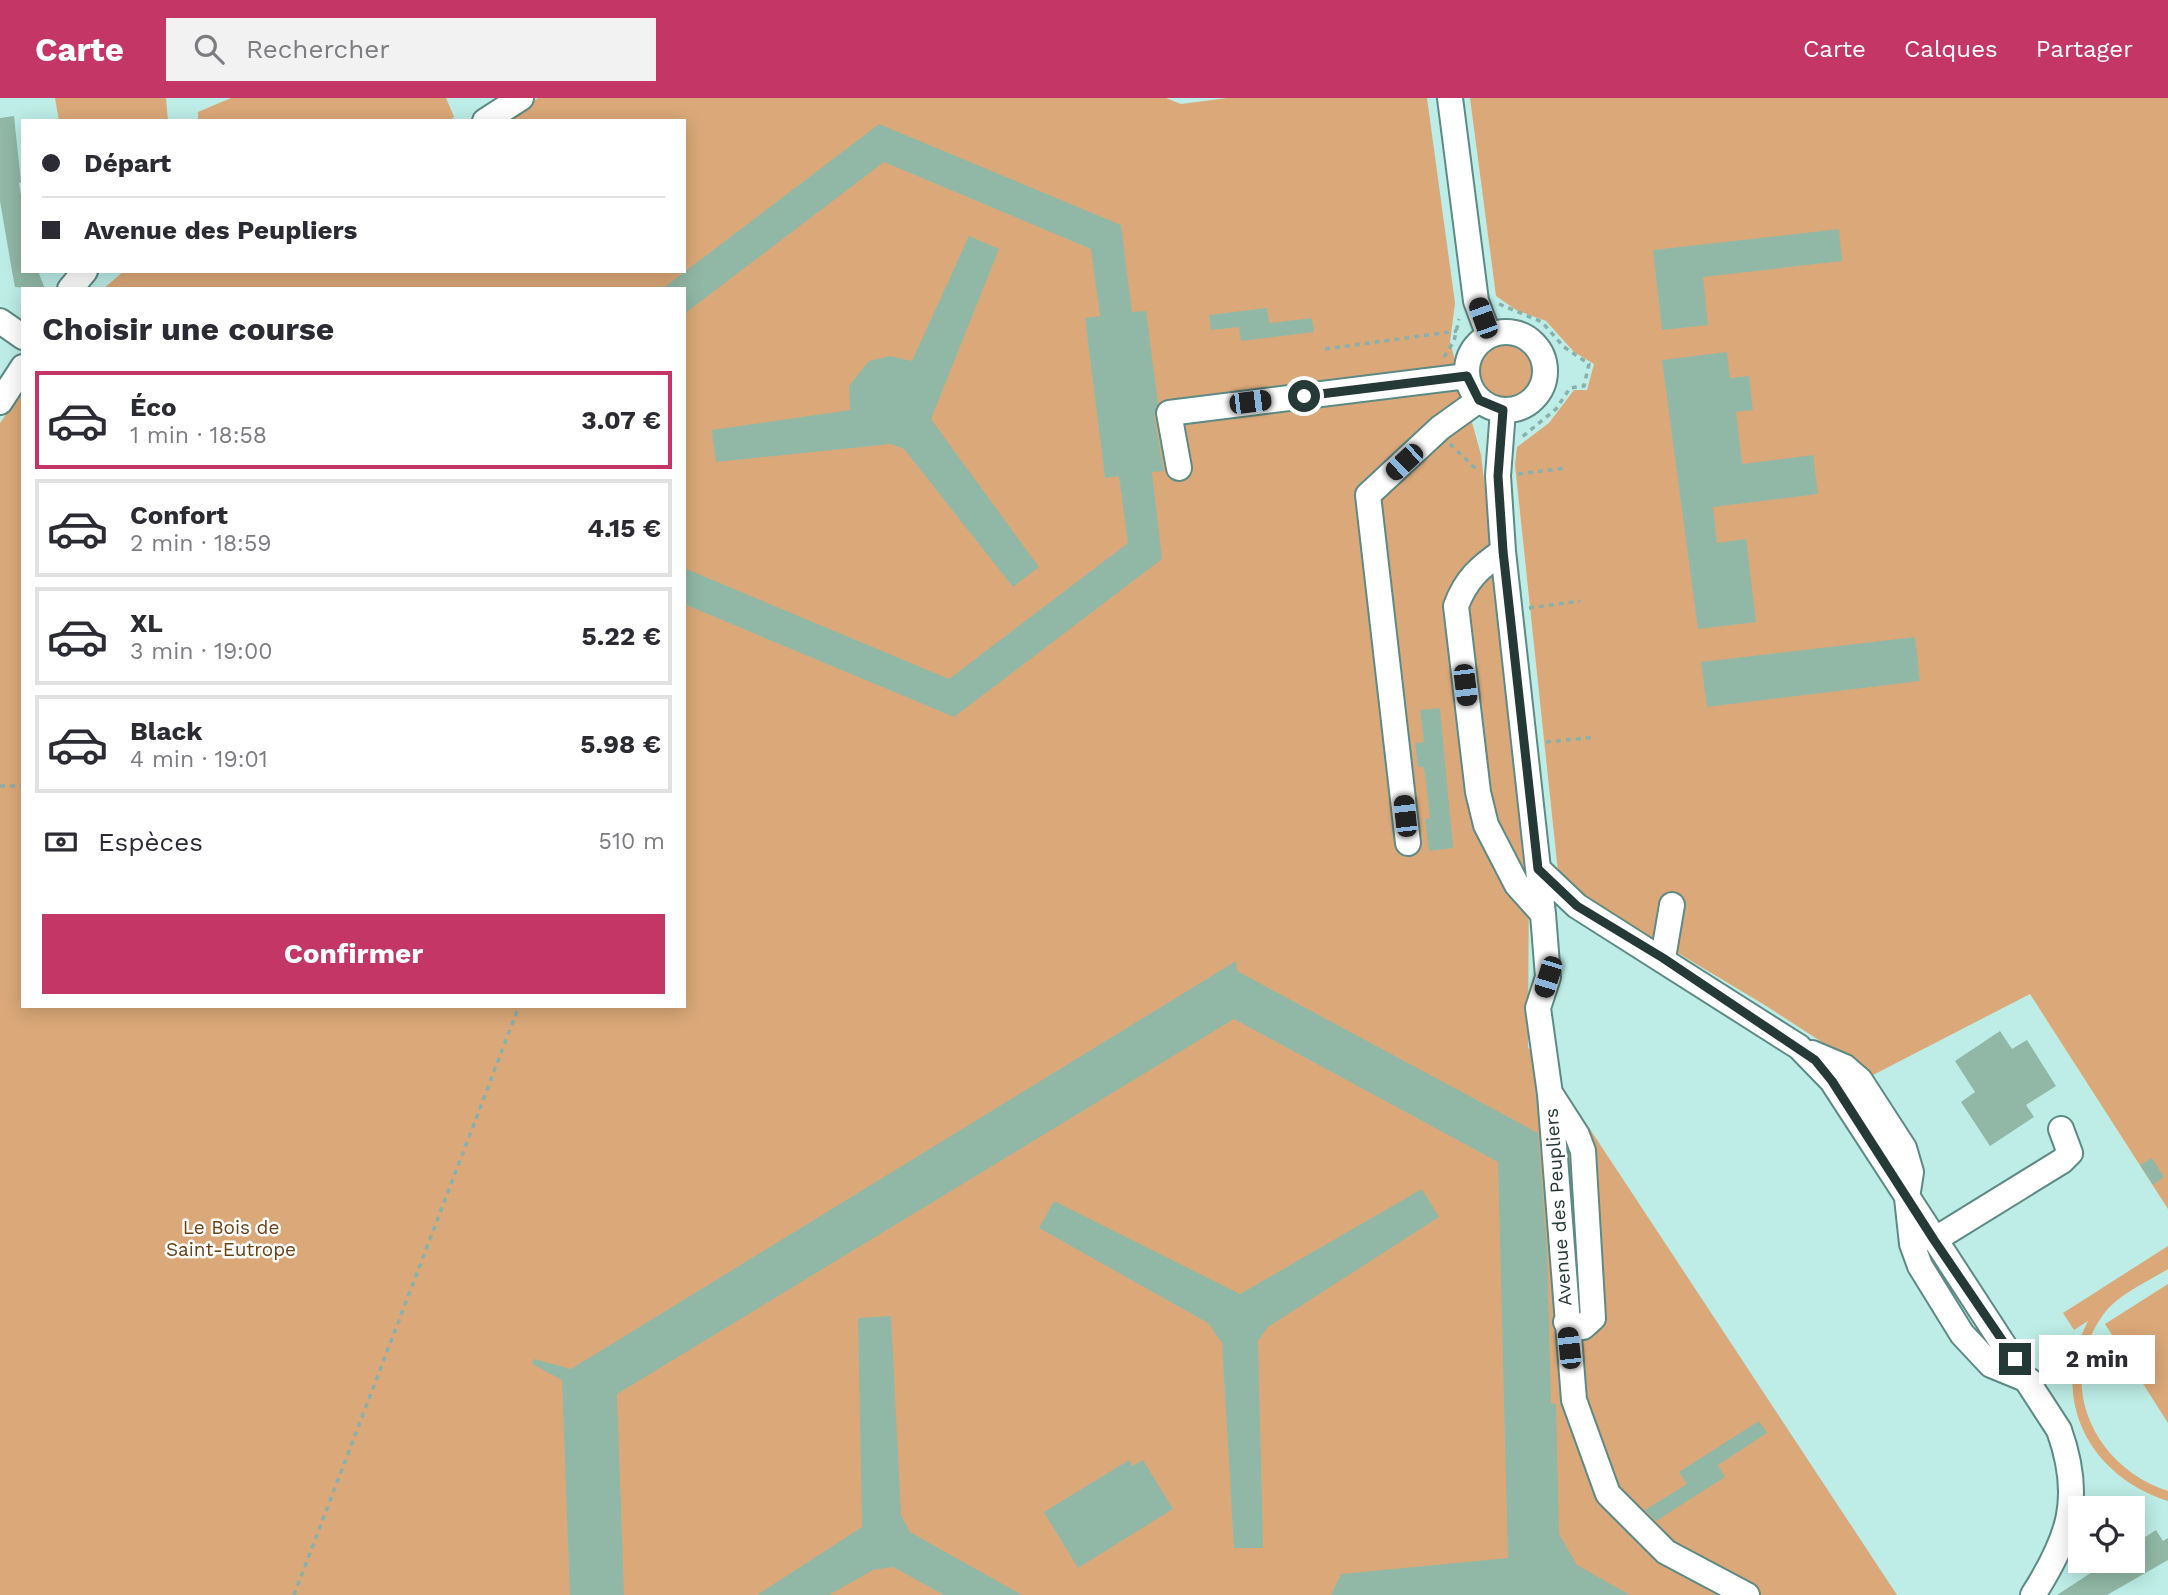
<!DOCTYPE html>
<html lang="fr">
<meta charset="utf-8">
<style>
body{margin:0;font-family:"Work Sans",sans-serif;background:#f2f2f3;color:#2b2b33;height:100vh;display:flex;flex-direction:column;font-size:26px;white-space:nowrap}
*{box-sizing:border-box;margin:0}
p{font-size:23px;color:#7c7c81}
.icon{flex:none;width:38px;height:38px;fill:none;stroke:currentColor;stroke-width:2;stroke-linecap:round;stroke-linejoin:round}
.map{position:relative;flex:1;overflow:hidden}
.details{position:absolute;left:21px;top:189px;width:665px;height:721px;display:flex;flex-direction:column;background:#fff;border-radius:0px;box-shadow:0 4px 18px #0003}
.details>*{flex:none}
.guide{position:absolute;left:21px;top:21px;width:665px;height:154px;border-radius:0px;box-shadow:0 4px 18px #0003;display:grid;align-content:center;height:154px;padding:0 21px;background:#fff}
.buttons{position:absolute;left:2068px;top:1398px;display:grid;gap:14px}
.buttons a{display:grid;place-items:center;width:77px;height:77px;border-radius:0px;background:#fff;box-shadow:0 4px 18px #0003;font-size:35px}
.end{position:absolute;width:32px;height:32px;margin:-16px;border:9px solid #253936;background:#fff;box-shadow:0 0 0 4px #fff}
.from{border-radius:50%}
.bubble{position:absolute;height:49px;border-radius:0px;background:#fff;box-shadow:0 4px 18px #0003;font-size:23px;font-weight:700;line-height:49px;text-align:center}
.car{position:absolute;width:21px;height:42px;margin:-21px -10px;border-radius:9px;box-shadow:0 0 5px 2px #0007;background:linear-gradient(#222 24%,#8ab4d8 0 40%,#222 0 76%,#8ab4d8 0 86%,#222 0)}
.guide b{display:flex;align-items:center;gap:24px;height:66px;font-size:26px}
.guide b+b{border-top:2px solid #e1e1e2}
.guide i{width:18px;height:18px;background:#2b2b33}
ul{padding:0;list-style:none}
li{display:flex;align-items:center;gap:21px;height:98px;margin:0 14px 10px;padding:0 7px;border:4px solid #e1e1e2;border-radius:0px}
li div{flex:1}
li b{display:block;font-size:26px}
li em{font-style:normal;font-weight:700}
li.on{border-color:#c33665}
li>.icon{width:63px;height:63px;stroke-width:1.5}
h2{padding:0 21px;font-size:32px;line-height:84px}
.pay{display:flex;align-items:center;gap:18px;height:77px;padding:0 21px;font-size:26px}
.pay p{margin-inline-start:auto}
.primary-button{display:flex;gap:14px;margin-top:auto;padding:14px 21px}
.primary-button a{flex:1;height:80px;border-radius:0px;background:#c33665;color:#fff;font-size:28px;font-weight:700;line-height:80px;text-align:center}
header{display:flex;align-items:center;gap:42px;box-sizing:border-box;height:98px;padding:0 35px;background:#c33665;color:#fff}
header strong{font-size:33px}
nav{display:flex;gap:38px;margin-inline-start:auto;font-size:24px}
.search{width:490px;height:63px;background:#f2f2f3;display:flex;align-items:center;gap:18px;box-sizing:border-box;padding:0 24px;border-radius:0px;color:#7c7c81;font-size:26px}
.map>svg:first-child{display:block}
.green{fill:#dba979}
.building{fill:#91b8a6}
.lines{fill:none;stroke-linecap:round;stroke-linejoin:round}
.minor-casing{stroke:#5d8a84;stroke-width:28}
.path{stroke:#8ab0ab;stroke-width:3.5;stroke-dasharray:5 5;stroke-linecap:butt}
.minor{stroke:#fff;stroke-width:24}
.route{stroke:#253936;stroke-width:9}
.labels{text-anchor:middle;dominant-baseline:central;stroke-width:5;stroke-linejoin:round;paint-order:stroke}
.street-label{font-size:19px;fill:#253936;stroke:#fff}
.park-label{font-size:19px;fill:#694115;stroke:#fff}
</style>
<header>
<strong>Carte</strong>
<div class="search"><svg class="icon" aria-label="search" viewBox="0 0 24 24"><circle cx="10" cy="10" r="6"/><path d="M15 15l6 6"/></svg>Rechercher</div>
<nav><a>Carte</a><a>Calques</a><a>Partager</a></nav>
</header>
<div class="map">
<svg width="2168" height="1497" viewBox="0 0 2168 1497">
<rect width="100%" height="100%" fill="#bdede6"/>
<path class="green" d="M 55,0 L 166,0 L 168,23 L 59,23 Z
M 231,0 L 446,0 L 454,19 L 449,23 L 198,23 L 198,14 Z
M 538,0 L 1166,0 L 1181,6 L 1227,0 L 1427,0 L 1455,205 L 1450,244 L 1481,357 L 1529,760 L 1528,950 L 1549,969 L 1897,1497 L 0,1497 L 0,325 L 23,293 L 23,908 L 684,908 L 684,191 L 103,191 L 124,173 L 684,173 L 684,23 L 505,23 Z
M 1470,0 L 2168,0 L 2168,1111 L 2030,896 L 1873,977 L 1763,906 L 1596,806 L 1571,789 L 1558,774 L 1515,367 L 1517,349 L 1549,325 L 1574,292 L 1587,292 L 1594,266 L 1574,254 L 1546,223 L 1516,212 L 1496,198 Z
M1480 274a28 28 0 1 1 56 0a28 28 0 1 1-56 0Z
M 2168,1148 L 2168,1171 C 2147,1184 2117,1197 2103,1217 C 2054,1285 2094,1369 2168,1393 L 2168,1403 C 2089,1378 2048,1300 2088,1223 L 2074,1232 L 2063,1215 Z
M 2168,1186 L 2168,1325 L 2105,1226 Z"/>
<path class="building" d="M 14,18 L 21,84 L 19,85 L 23,109 L 23,173 L 38,173 L 45,191 L 15,189 L 12,173 L 0,103 L 0,20 Z
M 879,26 L 1121,127 L 1132,214 L 1146,213 L 1158,306 L 1154,318 L 1164,373 L 1152,374 L 1162,461 L 954,619 L 684,506 L 684,470 L 949,581 L 1128,445 L 1119,378 L 1105,380 L 1085,220 L 1100,218 L 1091,151 L 884,64 L 684,216 L 684,191 L 662,191 Z
M 1839,131 L 1842,163 L 1703,179 L 1708,227 L 1662,232 L 1653,152 Z
M 969,138 L 999,151 L 931,321 L 1039,469 L 1013,489 L 904,351 L 891,346 L 716,364 L 713,343 L 712,332 L 850,312 L 849,288 L 869,263 L 890,258 L 912,263 Z
M 1267,210 L 1269,225 L 1312,220 L 1314,234 L 1241,243 L 1239,229 L 1211,232 L 1209,217 Z
M 1727,254 L 1730,280 L 1749,278 L 1753,312 L 1736,314 L 1742,366 L 1813,357 L 1818,396 L 1713,409 L 1717,445 L 1746,441 L 1756,524 L 1698,531 L 1662,262 Z
M 1915,539 L 1920,583 L 1707,609 L 1701,564 Z
M 1440,610 L 1453,750 L 1429,753 L 1425,721 L 1430,720 L 1424,669 L 1418,669 L 1415,645 L 1424,644 L 1420,612 Z
M 1236,863 L 1237,873 L 1538,1035 L 1547,1152 L 1551,1305 L 1556,1306 L 1559,1436 L 1577,1467 L 1630,1497 L 1331,1497 L 1341,1476 L 1508,1460 L 1498,1064 L 1234,921 L 617,1296 L 624,1497 L 570,1497 L 562,1282 L 532,1266 L 534,1261 L 571,1271 Z
M 2000,933 L 2012,951 L 2027,942 L 2056,988 L 2026,1007 L 2034,1019 L 1990,1048 L 1961,1004 L 1975,994 L 1955,963 Z
M 2152,1060 L 2164,1079 L 2153,1087 L 2140,1067 Z
M 1422,1091 L 1439,1119 L 1268,1229 L 1258,1243 L 1263,1450 L 1234,1450 L 1222,1245 L 1208,1225 L 1039,1130 L 1054,1103 L 1240,1196 Z
M 891,1218 L 901,1417 L 910,1434 L 1022,1497 L 944,1497 L 893,1469 L 873,1472 L 829,1497 L 757,1497 L 862,1429 L 858,1220 Z
M 1759,1323 L 1767,1335 L 1718,1367 L 1725,1379 L 1656,1423 L 1645,1412 L 1687,1386 L 1679,1374 Z
M 1129,1362 L 1132,1368 L 1143,1362 L 1173,1411 L 1078,1470 L 1044,1414 Z
M 2156,1432 L 2163,1443 L 2168,1440 L 2168,1462 L 2107,1497 L 2057,1497 L 2109,1463 L 2133,1463 L 2133,1447 Z"/>
<g class="lines">
<defs>
<path id="minor" d="M 1450,0 L 1476,203 L 1489,238
M 485,23 L 521,0
M 70,191 L 85,173
M 0,223 L 23,239
M1467 273a39 39 0 1 1 78 0a39 39 0 1 1-78 0Z
M 0,304 L 23,269
M 1503,312 L 1498,378 L 1503,453 L 1543,816 L 1548,879 L 1538,910 L 1550,996 L 1574,1302 L 1608,1396 L 1666,1454 L 1747,1497
M 1179,370 L 1169,315 L 1467,278
M 1503,453 C 1480,469 1466,481 1456,508 L 1478,694 L 1486,727 L 1517,787 L 1543,816
M 1408,745 L 1368,397 L 1440,330 L 1479,302
M 1538,771 L 1577,808 L 1799,949 L 1832,983 L 2059,1332 C 2083,1399 2070,1439 2033,1497
M 1663,860 L 1672,807
M 1812,955 L 1845,969 L 1860,982 L 1904,1050 L 1911,1074 L 1907,1100 L 1912,1146 L 1920,1168 L 1962,1236 L 1991,1267 L 2030,1283
M 1552,998 L 1577,1037 L 1583,1053 L 1593,1220 L 1583,1229 L 1566,1224
M 1934,1142 L 2062,1063 L 2070,1055 L 2061,1031"/>
</defs>
<use href="#minor" class="minor-casing"/>
<path class="path" d="M 1499,206 L 1542,224 L 1564,249 L 1589,266 L 1584,288 L 1570,290 L 1556,311 L 1522,339
M 1325,251 L 1457,233
M 1444,259 L 1454,243 L 1459,221
M 1450,346 L 1477,372
M 1518,376 L 1566,370
M 1529,510 L 1580,503
M 1546,644 L 1595,639
M 0,688 L 23,688
M 294,1497 L 519,908"/>
<use href="#minor" class="minor"/>
</g>
<g class="lines">
<path class="route" d="M 1304,298 L 1467,278 L 1479,302 L 1503,312 L 1498,378 L 1503,453 L 1538,771 L 1577,808 L 1663,860 L 1815,962 L 1832,983 L 1934,1142 L 2015,1261"/>
</g>
<g class="labels">
<g class="street-label">
<text transform="translate(1558 1109) rotate(-94)">Avenue des Peupliers</text>
</g>
<g class="park-label">
<text x="231" y="1129">Le Bois de<tspan x="231" dy="22">Saint-Eutrope</tspan></text>
</g>
</g>
</svg>
<div class="buttons">
<a><svg class="icon" aria-label="locate" viewBox="0 0 24 24"><circle cx="12" cy="12" r="6"/><path d="M12 2v4M12 18v4M2 12h4M18 12h4"/></svg></a>
</div>
<i class="end from" style="left:1304px;top:298px"></i>
<i class="end" style="left:2015px;top:1261px"></i>
<div class="bubble" style="left:2039px;top:1237px;width:116px">2 min</div>
<i class="car" style="left:1483px;top:220px;rotate:340deg"></i>
<i class="car" style="left:1250px;top:304px;rotate:83deg"></i>
<i class="car" style="left:1404px;top:364px;rotate:227deg"></i>
<i class="car" style="left:1465px;top:587px;rotate:173deg"></i>
<i class="car" style="left:1405px;top:718px;rotate:354deg"></i>
<i class="car" style="left:1548px;top:879px;rotate:197deg"></i>
<i class="car" style="left:1569px;top:1250px;rotate:354deg"></i>
<div class="guide">
<b><i class="from"></i>Départ</b>
<b><i></i>Avenue des Peupliers</b>
</div>
<section class="details">
<h2>Choisir une course</h2>
<ul>
<li class="on"><svg class="icon" aria-label="car" viewBox="0 0 24 24"><path d="M5 17H2v-5l4-1 3-4h7l3 4 3 1v5h-3M9 17h6M6 11h13"/><circle cx="7" cy="17" r="2"/><circle cx="17" cy="17" r="2"/></svg><div><b>Éco</b><p>1 min · 18:58</p></div><em>3.07 €</em></li>
<li><svg class="icon" aria-label="car" viewBox="0 0 24 24"><path d="M5 17H2v-5l4-1 3-4h7l3 4 3 1v5h-3M9 17h6M6 11h13"/><circle cx="7" cy="17" r="2"/><circle cx="17" cy="17" r="2"/></svg><div><b>Confort</b><p>2 min · 18:59</p></div><em>4.15 €</em></li>
<li><svg class="icon" aria-label="car" viewBox="0 0 24 24"><path d="M5 17H2v-5l4-1 3-4h7l3 4 3 1v5h-3M9 17h6M6 11h13"/><circle cx="7" cy="17" r="2"/><circle cx="17" cy="17" r="2"/></svg><div><b>XL</b><p>3 min · 19:00</p></div><em>5.22 €</em></li>
<li><svg class="icon" aria-label="car" viewBox="0 0 24 24"><path d="M5 17H2v-5l4-1 3-4h7l3 4 3 1v5h-3M9 17h6M6 11h13"/><circle cx="7" cy="17" r="2"/><circle cx="17" cy="17" r="2"/></svg><div><b>Black</b><p>4 min · 19:01</p></div><em>5.98 €</em></li>
</ul>
<div class="pay"><svg class="icon" aria-label="cash" viewBox="0 0 24 24"><path d="M3 7h18v10H3z"/><circle cx="12" cy="12" r="2"/></svg>Espèces<p>510 m</p></div>
<div class="primary-button"><a>Confirmer</a></div>
</section>
</div>
